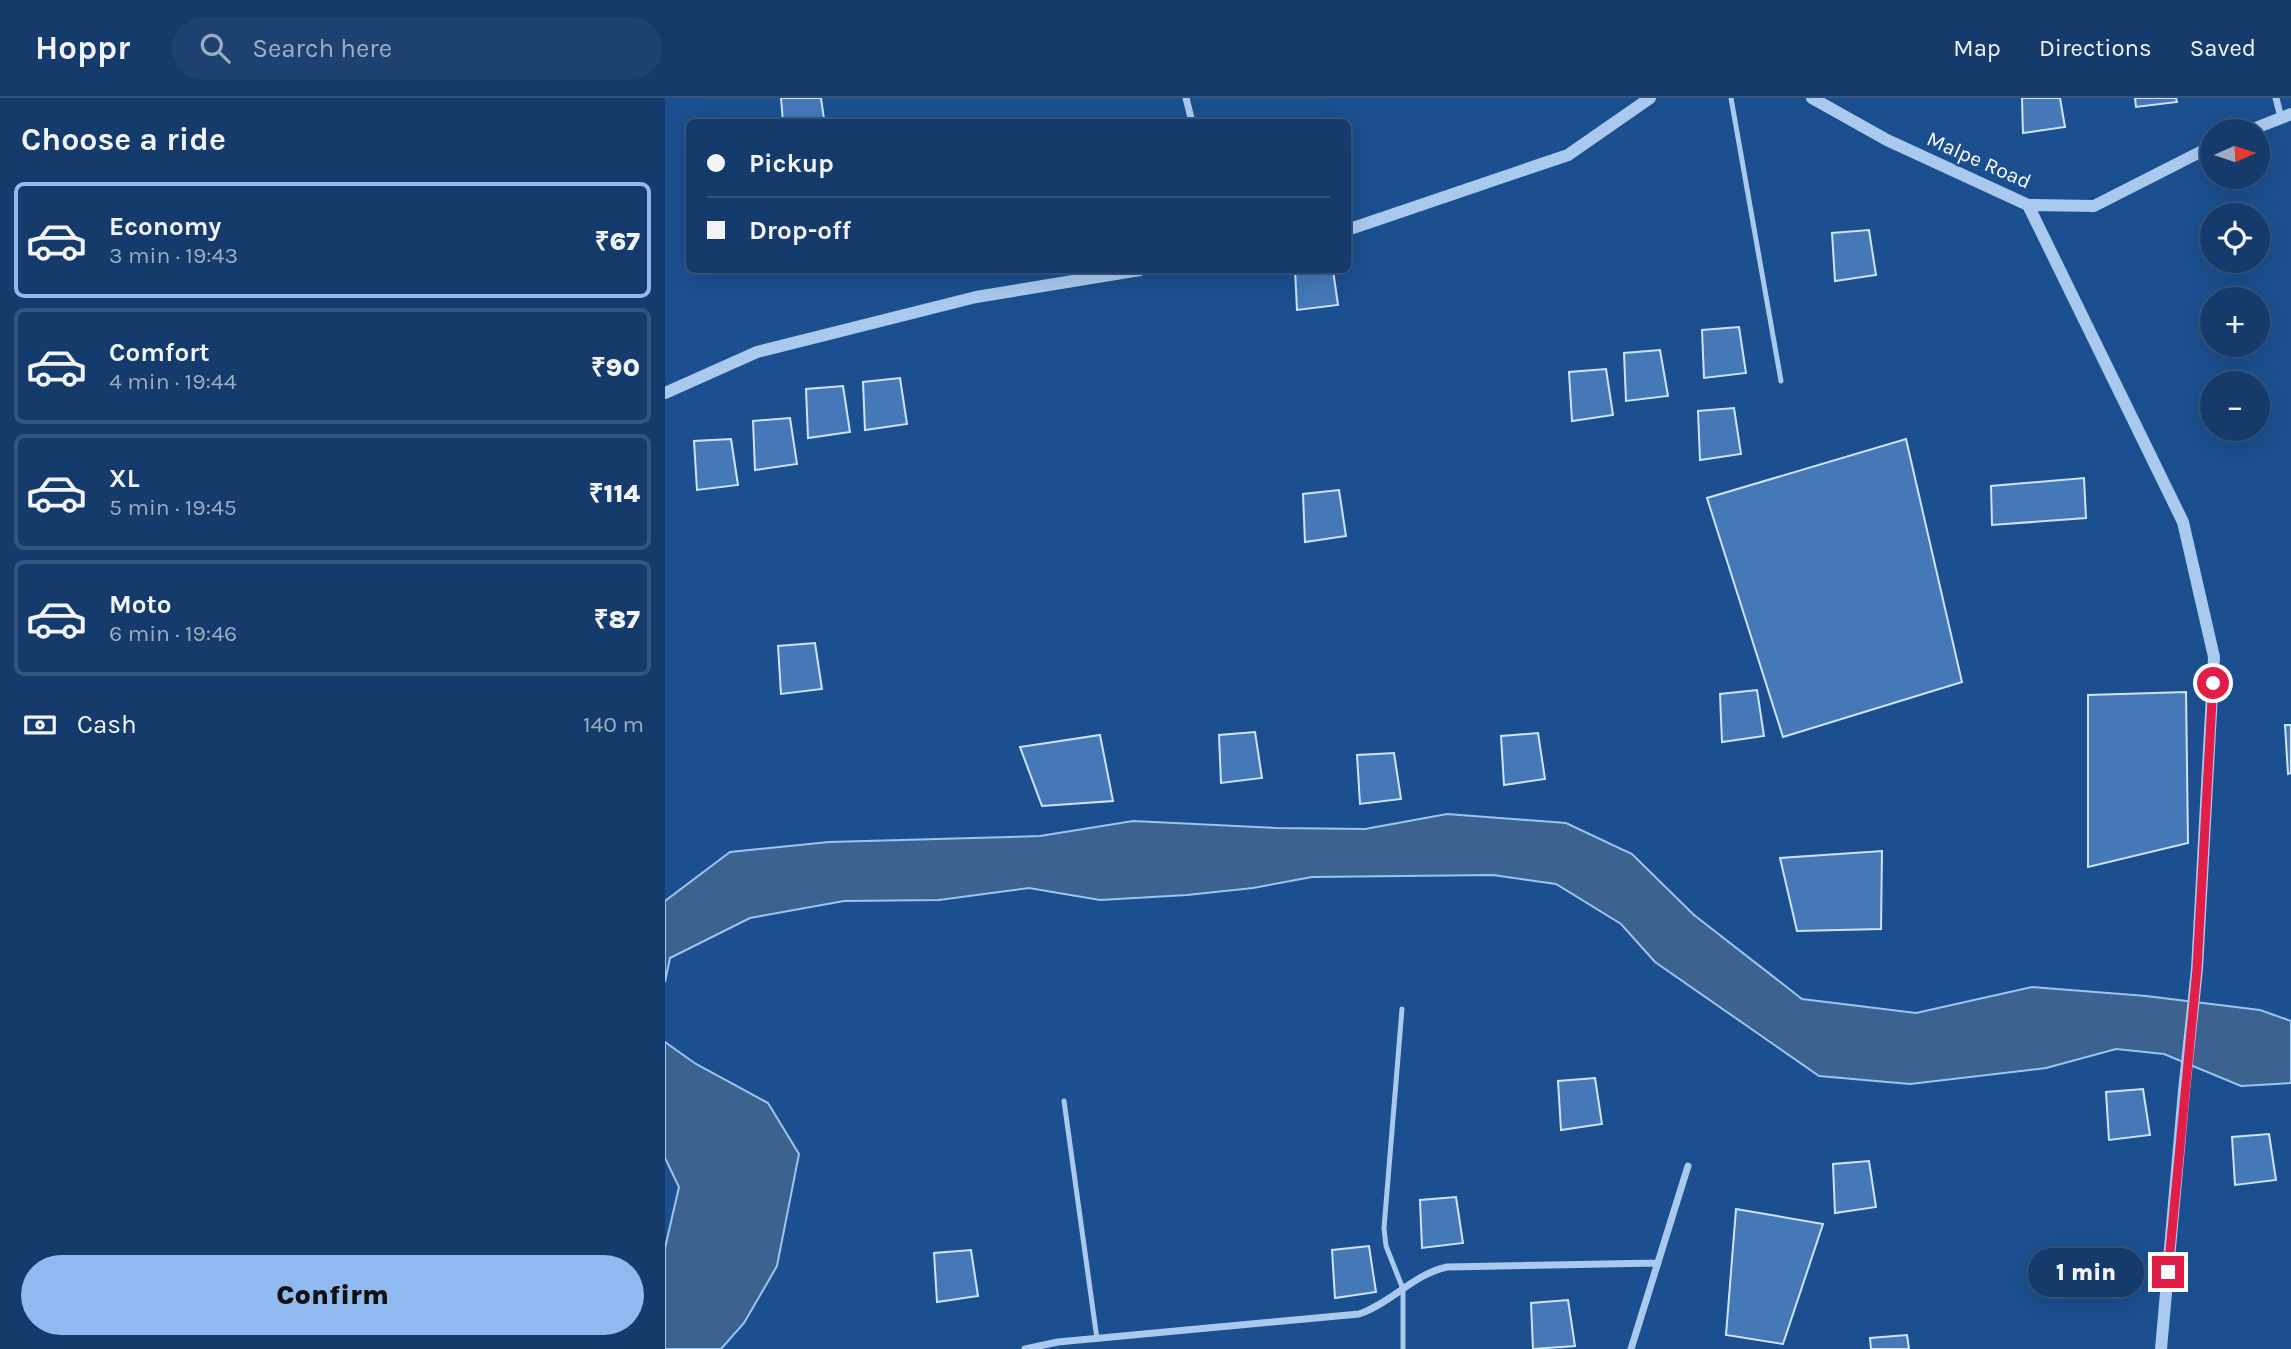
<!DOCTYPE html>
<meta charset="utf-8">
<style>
body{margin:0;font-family:Karla,sans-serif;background:#1d4271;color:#f1f3f6;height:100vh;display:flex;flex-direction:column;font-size:26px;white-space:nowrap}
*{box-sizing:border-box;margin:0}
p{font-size:23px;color:#9dadc1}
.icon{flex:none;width:38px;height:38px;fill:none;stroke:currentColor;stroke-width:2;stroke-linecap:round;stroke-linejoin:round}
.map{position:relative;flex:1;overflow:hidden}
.panel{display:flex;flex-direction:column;background:#143b6b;width:665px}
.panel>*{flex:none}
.guide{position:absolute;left:21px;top:21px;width:665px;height:154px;border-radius:10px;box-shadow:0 7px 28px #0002,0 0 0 2px #33557e;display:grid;align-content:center;height:154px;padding:0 21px;background:#143b6b}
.needle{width:46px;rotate:87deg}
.fabs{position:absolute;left:1535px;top:21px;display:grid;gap:14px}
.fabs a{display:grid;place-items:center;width:70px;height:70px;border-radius:50%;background:#143b6b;box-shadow:0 7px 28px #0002,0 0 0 2px #33557e;font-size:35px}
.end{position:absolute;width:32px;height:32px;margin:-16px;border:9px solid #e11d48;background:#fff;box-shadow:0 0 0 4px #fff}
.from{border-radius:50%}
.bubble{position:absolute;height:49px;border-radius:24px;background:#143b6b;box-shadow:0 7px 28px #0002,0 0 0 2px #33557e;font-size:23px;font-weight:800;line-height:49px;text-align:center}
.guide b{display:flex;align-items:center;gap:24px;height:66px;font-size:26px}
.guide b+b{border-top:2px solid #33557e}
.guide i{width:18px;height:18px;background:#f1f3f6}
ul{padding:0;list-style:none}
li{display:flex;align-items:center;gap:21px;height:116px;margin:0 14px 10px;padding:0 7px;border:4px solid #33557e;border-radius:10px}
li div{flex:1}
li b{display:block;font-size:26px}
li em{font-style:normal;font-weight:800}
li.active{border-color:#90b9f0}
li>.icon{width:63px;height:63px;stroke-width:1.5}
h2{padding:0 21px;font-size:32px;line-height:84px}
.pay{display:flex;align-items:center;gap:18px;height:77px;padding:0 21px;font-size:26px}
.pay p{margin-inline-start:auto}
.cta{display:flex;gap:14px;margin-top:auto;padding:14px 21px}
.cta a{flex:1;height:80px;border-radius:42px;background:#90b9f0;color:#111;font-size:28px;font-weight:800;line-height:80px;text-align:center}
header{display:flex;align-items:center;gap:42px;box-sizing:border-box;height:98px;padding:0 35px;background:#143b6b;border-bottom:2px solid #33557e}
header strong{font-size:33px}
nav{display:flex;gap:38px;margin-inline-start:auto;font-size:24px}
.search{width:490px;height:63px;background:#1d4271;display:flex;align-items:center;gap:18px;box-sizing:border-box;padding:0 24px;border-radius:38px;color:#9dadc1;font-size:26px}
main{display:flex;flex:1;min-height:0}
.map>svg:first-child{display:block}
.water{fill:#3c6290;stroke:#9cc4f0;stroke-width:2}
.building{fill:#4478b7;stroke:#cfe3fa;stroke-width:2}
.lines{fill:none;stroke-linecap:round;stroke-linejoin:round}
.service{stroke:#a9c9ee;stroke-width:5}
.minor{stroke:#a9c9ee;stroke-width:7}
.tertiary{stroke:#a9c9ee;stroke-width:12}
.route{stroke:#e11d48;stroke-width:9}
.labels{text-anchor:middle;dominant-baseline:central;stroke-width:5;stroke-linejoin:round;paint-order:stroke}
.street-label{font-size:21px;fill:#fff;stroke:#1b4f8f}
</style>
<header>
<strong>Hoppr</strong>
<div class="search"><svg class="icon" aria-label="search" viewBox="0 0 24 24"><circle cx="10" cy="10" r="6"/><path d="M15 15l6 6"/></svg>Search here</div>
<nav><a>Map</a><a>Directions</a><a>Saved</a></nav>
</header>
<main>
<section class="panel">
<h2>Choose a ride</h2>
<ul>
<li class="active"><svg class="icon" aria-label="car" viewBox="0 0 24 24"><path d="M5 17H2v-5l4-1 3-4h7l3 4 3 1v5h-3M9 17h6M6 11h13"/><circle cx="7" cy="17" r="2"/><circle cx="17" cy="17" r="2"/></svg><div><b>Economy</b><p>3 min · 19:43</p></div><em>₹67</em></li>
<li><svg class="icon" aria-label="car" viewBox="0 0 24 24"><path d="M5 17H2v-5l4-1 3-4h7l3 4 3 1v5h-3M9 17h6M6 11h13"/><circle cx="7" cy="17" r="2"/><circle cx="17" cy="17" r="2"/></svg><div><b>Comfort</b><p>4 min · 19:44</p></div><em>₹90</em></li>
<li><svg class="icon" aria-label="car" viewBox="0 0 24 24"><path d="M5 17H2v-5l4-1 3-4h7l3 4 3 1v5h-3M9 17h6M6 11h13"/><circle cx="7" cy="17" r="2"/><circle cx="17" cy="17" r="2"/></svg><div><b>XL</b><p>5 min · 19:45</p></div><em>₹114</em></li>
<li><svg class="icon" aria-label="car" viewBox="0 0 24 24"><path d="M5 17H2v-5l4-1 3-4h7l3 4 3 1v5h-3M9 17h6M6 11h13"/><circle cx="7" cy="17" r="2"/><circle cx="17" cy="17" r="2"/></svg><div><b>Moto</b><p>6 min · 19:46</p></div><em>₹87</em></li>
</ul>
<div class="pay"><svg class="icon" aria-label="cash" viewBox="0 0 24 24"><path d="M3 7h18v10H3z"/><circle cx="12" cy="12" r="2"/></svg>Cash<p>140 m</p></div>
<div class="cta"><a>Confirm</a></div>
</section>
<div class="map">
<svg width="1626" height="1251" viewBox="0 0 1626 1251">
<rect width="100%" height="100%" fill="#1b4f8f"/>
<path class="water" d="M 782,716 L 901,725 L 967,756 L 1029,817 L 1137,901 L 1251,915 L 1367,889 L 1481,898 L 1595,912 L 1626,923 L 1626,985 L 1576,988 L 1499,956 L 1451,951 L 1381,970 L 1245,986 L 1154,978 L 990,864 L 956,826 L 891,786 L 828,777 L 647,779 L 588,790 L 522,797 L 435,802 L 364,790 L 274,802 L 179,803 L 85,820 L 5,860 L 0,884 L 0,803 L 65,754 L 164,744 L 375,738 L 468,723 L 611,730 L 700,731 Z
M 0,944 L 31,966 L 103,1005 L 134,1056 L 112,1168 L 79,1225 L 56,1251 L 0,1251 L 0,1150 L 14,1089 L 0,1060 Z"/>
<path class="building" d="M 116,0 L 156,0 L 159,21 L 118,24 Z
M 1357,0 L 1395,0 L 1400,29 L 1358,35 Z
M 1470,0 L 1511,0 L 1512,4 L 1471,9 Z
M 1204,132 L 1211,177 L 1170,183 L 1167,135 Z
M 630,172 L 668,172 L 673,207 L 632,212 Z
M 1074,229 L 1081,275 L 1039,280 L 1037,232 Z
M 995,252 L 1003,298 L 961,303 L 959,255 Z
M 941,271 L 948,317 L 907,323 L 904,274 Z
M 235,280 L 242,326 L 200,332 L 198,284 Z
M 178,288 L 185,334 L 143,340 L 141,291 Z
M 1069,310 L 1076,356 L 1035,362 L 1033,313 Z
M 125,320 L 132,366 L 90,372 L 88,323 Z
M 66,341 L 73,387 L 32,392 L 29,343 Z
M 1241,341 L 1297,584 L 1118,639 L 1042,400 Z
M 1419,380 L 1421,420 L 1327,427 L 1326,388 Z
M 674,392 L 681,438 L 640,444 L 638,396 Z
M 150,545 L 157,591 L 116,596 L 113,548 Z
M 1092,592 L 1099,638 L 1057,644 L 1055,596 Z
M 1521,594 L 1523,745 L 1423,769 L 1423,597 Z
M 1620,627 L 1626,627 L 1626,675 L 1623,676 Z
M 590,634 L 597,680 L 556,685 L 554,637 Z
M 873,635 L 880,681 L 839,687 L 836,638 Z
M 435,637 L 448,703 L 377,708 L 355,649 Z
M 729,655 L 736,701 L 695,706 L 692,657 Z
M 1217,753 L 1216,831 L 1132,833 L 1115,760 Z
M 930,980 L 937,1026 L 896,1032 L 893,983 Z
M 1478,991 L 1485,1037 L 1444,1042 L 1441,994 Z
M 1604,1036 L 1611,1082 L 1570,1087 L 1567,1039 Z
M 1204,1063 L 1211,1109 L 1170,1115 L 1168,1066 Z
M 791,1099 L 798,1145 L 757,1150 L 755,1102 Z
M 1071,1111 L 1158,1126 L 1118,1246 L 1061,1237 Z
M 704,1148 L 711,1194 L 670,1200 L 667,1152 Z
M 306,1152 L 313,1198 L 272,1204 L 269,1155 Z
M 903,1202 L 910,1248 L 868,1251 L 866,1205 Z
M 1242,1237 L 1244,1251 L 1206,1251 L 1205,1240 Z"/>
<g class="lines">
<path class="service" d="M 1066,0 L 1116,283
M 737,911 L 719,1130 L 721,1148 L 738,1191 L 738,1251
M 399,1003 L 432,1241"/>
<path class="minor" d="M 521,0 L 527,24
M 1611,0 L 1616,20
M 360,1251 L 393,1244 L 694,1216 C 726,1205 749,1176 782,1169 L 993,1165
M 966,1251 L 1023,1068"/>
<path class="tertiary" d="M 1147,0 L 1222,42 L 1363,107 L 1429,108 L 1547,48
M 1583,33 L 1626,16
M 1363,107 L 1518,424 L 1549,559 L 1532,871 L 1519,993 L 1496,1251
M 682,132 L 903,57 L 985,0
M 0,295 L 92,254 L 311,199 L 475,172"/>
</g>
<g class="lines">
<path class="route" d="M 1503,1174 L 1532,871 L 1548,585"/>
</g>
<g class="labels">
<g class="street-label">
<text transform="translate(1314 62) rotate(24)">Malpe Road</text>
</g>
</g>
</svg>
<div class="fabs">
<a><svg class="needle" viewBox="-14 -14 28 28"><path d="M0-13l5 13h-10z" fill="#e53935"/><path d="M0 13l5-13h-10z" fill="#9dadc1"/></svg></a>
<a><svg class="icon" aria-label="locate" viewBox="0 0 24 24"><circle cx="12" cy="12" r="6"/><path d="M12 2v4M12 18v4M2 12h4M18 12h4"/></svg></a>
<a>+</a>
<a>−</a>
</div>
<i class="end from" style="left:1548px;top:585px"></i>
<i class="end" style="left:1503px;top:1174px"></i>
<div class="bubble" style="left:1363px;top:1150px;width:116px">1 min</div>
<div class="guide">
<b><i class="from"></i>Pickup</b>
<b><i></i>Drop-off</b>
</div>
</div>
</main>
